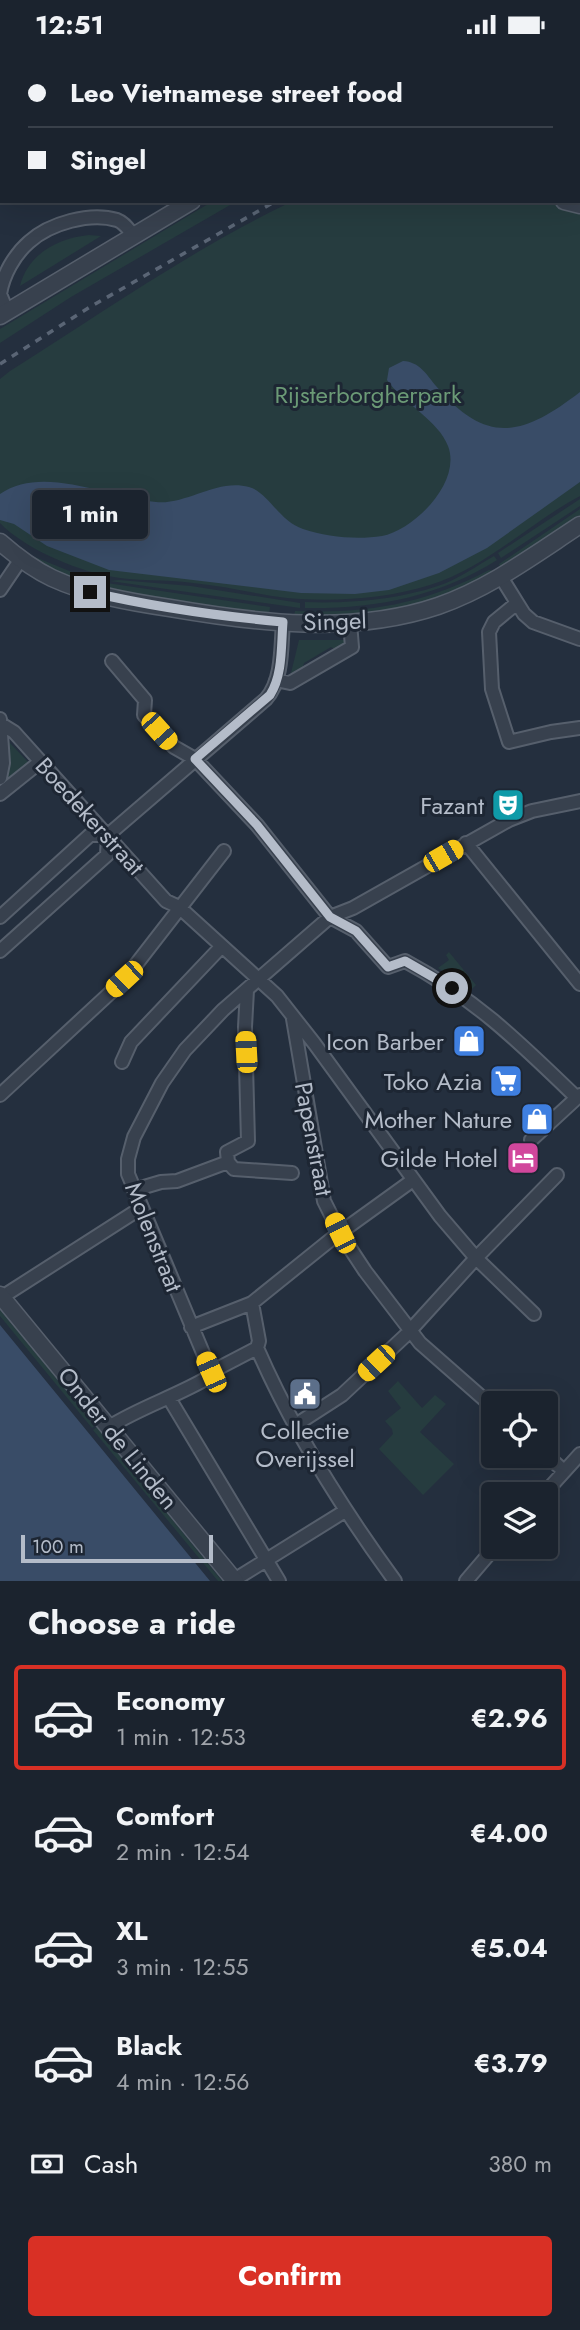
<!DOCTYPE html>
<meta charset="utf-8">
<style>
body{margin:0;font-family:Jost,sans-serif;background:#282f3a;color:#f1f3f6;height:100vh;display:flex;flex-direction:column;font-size:26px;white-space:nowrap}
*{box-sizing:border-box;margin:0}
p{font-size:23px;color:#a0a4aa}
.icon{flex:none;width:38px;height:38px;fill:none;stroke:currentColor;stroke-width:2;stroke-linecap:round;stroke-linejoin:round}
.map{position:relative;height:1532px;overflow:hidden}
.panel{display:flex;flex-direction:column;background:#1b232e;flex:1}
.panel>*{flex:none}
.guide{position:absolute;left:0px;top:0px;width:581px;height:154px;box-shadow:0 7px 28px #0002,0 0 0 2px #39404a;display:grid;align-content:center;height:154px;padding:0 28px;background:#1b232e}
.buttons{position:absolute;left:481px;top:1342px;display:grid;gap:14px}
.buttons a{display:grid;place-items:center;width:77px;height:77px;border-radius:7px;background:#1b232e;box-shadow:0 7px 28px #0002,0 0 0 2px #39404a;font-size:35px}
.scale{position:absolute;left:21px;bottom:18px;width:192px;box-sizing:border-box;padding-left:7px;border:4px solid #b4bcc9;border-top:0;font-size:19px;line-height:24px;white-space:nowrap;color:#b4bcc9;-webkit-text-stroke:5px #1d2633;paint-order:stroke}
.end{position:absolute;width:32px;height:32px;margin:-16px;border:9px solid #b4bcc9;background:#111;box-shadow:0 0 0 4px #111}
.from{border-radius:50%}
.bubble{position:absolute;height:49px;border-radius:7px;background:#1b232e;box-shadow:0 7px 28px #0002,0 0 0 2px #39404a;font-size:23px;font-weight:700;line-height:49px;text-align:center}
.car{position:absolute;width:21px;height:42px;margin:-21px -10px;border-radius:9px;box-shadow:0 0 5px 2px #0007;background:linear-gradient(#f5c518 24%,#345 0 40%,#f5c518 0 76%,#345 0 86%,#f5c518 0)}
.guide b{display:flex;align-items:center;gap:24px;height:66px;font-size:26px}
.guide b+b{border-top:2px solid #39404a}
.guide i{width:18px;height:18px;background:#f1f3f6}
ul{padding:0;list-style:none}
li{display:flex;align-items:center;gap:21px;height:105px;margin:0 14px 10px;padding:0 14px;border:4px solid transparent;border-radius:7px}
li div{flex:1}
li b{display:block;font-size:26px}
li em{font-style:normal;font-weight:700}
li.on{border-color:#d93025}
li>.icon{width:63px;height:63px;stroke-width:1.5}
h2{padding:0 28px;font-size:32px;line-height:84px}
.pay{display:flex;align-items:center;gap:18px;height:77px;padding:0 28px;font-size:26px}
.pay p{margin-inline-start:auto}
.action{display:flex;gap:14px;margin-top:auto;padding:14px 28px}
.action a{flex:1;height:80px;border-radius:7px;background:#d93025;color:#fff;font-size:28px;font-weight:700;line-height:80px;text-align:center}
.status{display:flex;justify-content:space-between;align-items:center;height:49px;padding:0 35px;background:#1b232e;direction:ltr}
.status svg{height:19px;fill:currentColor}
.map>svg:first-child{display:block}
.green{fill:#263c3f}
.water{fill:#394c67}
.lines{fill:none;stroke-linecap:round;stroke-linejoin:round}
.minor-casing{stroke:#565f6c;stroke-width:16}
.tertiary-casing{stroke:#565f6c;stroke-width:19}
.minor{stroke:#38414e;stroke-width:12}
.tertiary{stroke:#38414e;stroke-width:16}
.rail{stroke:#5a6575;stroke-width:3.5;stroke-dasharray:7 7;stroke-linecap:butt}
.route{stroke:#b4bcc9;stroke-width:9}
.labels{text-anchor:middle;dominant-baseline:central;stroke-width:6;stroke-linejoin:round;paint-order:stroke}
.park-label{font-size:24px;fill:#6b9a76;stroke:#1d2633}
.street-label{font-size:24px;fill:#b4bcc9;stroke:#1d2633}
.poi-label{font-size:24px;fill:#b4bcc9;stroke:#1d2633;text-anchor:end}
</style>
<div class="status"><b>12:51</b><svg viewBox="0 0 49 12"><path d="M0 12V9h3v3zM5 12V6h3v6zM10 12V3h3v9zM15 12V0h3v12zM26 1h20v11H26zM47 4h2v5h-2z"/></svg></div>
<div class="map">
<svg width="580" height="1532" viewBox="0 0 580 1532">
<rect width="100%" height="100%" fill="#242f3e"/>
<path class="green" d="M 580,93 L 580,447 C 529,474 486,519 430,536 C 386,550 332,553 287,549 C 256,545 225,537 193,534 C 165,530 135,533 108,527 C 73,520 24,499 0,474 L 0,330 L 10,322 C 102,264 194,199 293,152 L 579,152 Z
M 213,152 L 237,152 L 71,248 L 0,294 L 0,280 Z
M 89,186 L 101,187 L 20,237 C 28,205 58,189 89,186 Z
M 580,450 L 580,457 L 501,509 L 498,504 Z
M 580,460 L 580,469 L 501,520 L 499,515 Z
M 494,507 L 497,511 C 438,548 375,560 305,559 L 305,553 C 349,555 405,550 446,534 C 463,527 478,516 494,507 Z
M 35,508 L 84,528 L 87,534 L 54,523 L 33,509 Z
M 489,521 L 495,522 C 433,560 365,569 294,567 L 295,562 C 367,565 424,555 489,521 Z
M 119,531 L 191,537 L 300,554 L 300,559 L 110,532 Z
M 100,533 L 270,558 L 269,565 L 240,563 L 94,538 L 94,535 Z
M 299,591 L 346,591 L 346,596 L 336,601 L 331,598 L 304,614 L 302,621 L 293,626 L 291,624 Z
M 9,693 L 29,714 L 5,731 Z
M 449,903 L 476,936 L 471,941 L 438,919 L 449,911 L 446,906 Z
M 0,1261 L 95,1376 L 92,1379 L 0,1267 Z
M 398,1332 L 422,1359 L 435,1346 L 446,1355 L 420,1383 L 454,1415 L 423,1446 L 379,1400 L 393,1385 L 392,1380 L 385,1372 L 401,1359 L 388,1342 Z
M 97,1378 L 222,1532 L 218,1532 L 93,1381 Z"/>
<path class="water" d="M 403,312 C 420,313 426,325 436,337 C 487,397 523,387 580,343 L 580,433 L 487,499 L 439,524 L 389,541 L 355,545 L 301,544 L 109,521 L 47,497 L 14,475 L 0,471 L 0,445 C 43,415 109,449 156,453 C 187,456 217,429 249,438 C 268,443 279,472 303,480 C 327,488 357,491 382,487 C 414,481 462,433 448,397 C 439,372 403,354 387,331 L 389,319 Z
M 0,1276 L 210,1532 L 0,1532 Z"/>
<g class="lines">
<defs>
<path id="minor" d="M 0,0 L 7,2
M 267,0 L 267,2
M 359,0 L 359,2
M 108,2 L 115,0
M 7,262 L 0,245 C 3,226 14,206 29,193 C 50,174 90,163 117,171 C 125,174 128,180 133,186
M 501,528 L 524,565 L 533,573 L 580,590
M 0,541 L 21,510
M 517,554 L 494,573 L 489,583 L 492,640 L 509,693 L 551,683 L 580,679
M 112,612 L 145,651 L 144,666 L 174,698 L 195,710 L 257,776 L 330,868 L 356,882 L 388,918 L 405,912 C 476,950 520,994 577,1049
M 276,631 L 290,634 L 352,598 L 350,574
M 1,675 L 14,683 L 166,852 L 179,858 L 277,947 L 314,994 L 440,1167 L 476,1209 L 534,1265
M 0,729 L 3,714 L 0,670
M 0,745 L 40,713
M 466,794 L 580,935
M 0,868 L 90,786 L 108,786 L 266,650 C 283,631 281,597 283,573
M 0,902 L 107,806 L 108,786
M 293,970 L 324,1152 L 340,1184 L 365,1222 L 420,1294 L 494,1359
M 122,1013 L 131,993 L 222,897
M 0,1046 L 124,931 L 224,802
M 531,1091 L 580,1046
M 228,1113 L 227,1103 L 248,1092 L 245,978 L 247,941
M 228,1113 L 234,1120 L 292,1124
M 134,1141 L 161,1133 L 177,1132 L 228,1113
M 2,1248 L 141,1159
M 252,1254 L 259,1292 L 257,1299 C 293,1382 341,1458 395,1532
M 191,1278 L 252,1254 L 334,1188 L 413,1131
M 211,1323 L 128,1125 L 128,1110 L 134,1088 L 162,1034 L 185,1001 L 223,961 L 330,868 L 353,859 L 509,771 L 532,762 L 580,752
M 169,1349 L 279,1532
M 294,1377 L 342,1346 L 406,1286 L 476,1209 L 557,1126
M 109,1378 C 141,1358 177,1347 209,1328 L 211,1323 L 257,1299
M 546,1406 L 564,1422
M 543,1446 L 580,1405
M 234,1531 L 345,1462
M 466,1532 L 495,1498"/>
<path id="tertiary" d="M 534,2 L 535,0
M 564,152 L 580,156
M 0,267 L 192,152
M 0,493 C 16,507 33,520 52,529 C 89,546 130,553 170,559 C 257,574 352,586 438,557 C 490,539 534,506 580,476
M 0,1246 L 235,1532"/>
</defs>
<use href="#minor" class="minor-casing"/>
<use href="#tertiary" class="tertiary-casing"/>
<use href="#minor" class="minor"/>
<use href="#tertiary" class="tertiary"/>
<path class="rail" d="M 579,88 L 580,88
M 0,315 L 90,258 L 276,152"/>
</g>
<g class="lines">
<path class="route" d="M 90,543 C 154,558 217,567 283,573 C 281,596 283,626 270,646 L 195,710 L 257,776 L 330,868 L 356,882 L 388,918 L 405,912 L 452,939"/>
</g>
<defs>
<symbol id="theatre-square" viewBox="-11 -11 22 22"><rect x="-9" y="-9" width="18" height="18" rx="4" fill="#0f9aa8" stroke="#1d2633"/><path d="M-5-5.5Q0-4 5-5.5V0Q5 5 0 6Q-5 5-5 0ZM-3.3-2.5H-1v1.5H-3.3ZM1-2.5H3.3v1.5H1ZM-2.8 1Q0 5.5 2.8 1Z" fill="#fff"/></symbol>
<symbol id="shop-square" viewBox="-11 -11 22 22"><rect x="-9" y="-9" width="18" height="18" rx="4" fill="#3f7fe0" stroke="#1d2633"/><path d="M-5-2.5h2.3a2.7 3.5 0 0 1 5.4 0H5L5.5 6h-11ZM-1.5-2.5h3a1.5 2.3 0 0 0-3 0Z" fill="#fff"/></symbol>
<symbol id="supermarket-square" viewBox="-11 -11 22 22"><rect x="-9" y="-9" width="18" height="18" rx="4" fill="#3f7fe0" stroke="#1d2633"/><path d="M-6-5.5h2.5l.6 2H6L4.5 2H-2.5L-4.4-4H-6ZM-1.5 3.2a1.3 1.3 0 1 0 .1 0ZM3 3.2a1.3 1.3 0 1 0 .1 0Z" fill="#fff"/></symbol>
<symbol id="hotel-square" viewBox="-11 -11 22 22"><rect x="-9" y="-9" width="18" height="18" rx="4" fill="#d1479c" stroke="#1d2633"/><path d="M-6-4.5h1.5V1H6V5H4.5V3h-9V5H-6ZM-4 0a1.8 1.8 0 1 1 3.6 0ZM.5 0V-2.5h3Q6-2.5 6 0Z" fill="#fff"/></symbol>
<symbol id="civic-square" viewBox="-11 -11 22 22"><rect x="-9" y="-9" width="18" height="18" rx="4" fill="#5c6f8a" stroke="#1d2633"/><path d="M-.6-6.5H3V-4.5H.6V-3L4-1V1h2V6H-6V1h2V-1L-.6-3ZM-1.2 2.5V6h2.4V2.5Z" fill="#fff"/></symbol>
</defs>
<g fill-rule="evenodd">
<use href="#theatre-square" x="489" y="737" width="38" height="38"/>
<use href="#shop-square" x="450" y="973" width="38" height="38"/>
<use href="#supermarket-square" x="487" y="1013" width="38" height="38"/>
<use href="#shop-square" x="518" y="1051" width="38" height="38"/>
<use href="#hotel-square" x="504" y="1090" width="38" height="38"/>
<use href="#civic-square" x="286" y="1326" width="38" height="38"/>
</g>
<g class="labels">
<g class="park-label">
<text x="368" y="345">Rijsterborgherpark</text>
</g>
<g class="street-label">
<text transform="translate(335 572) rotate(-2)">Singel</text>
<text transform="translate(90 767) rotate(48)">Boedekerstraat</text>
<text transform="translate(314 1090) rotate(79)">Papenstraat</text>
<text transform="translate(154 1188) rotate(68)">Molenstraat</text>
<text transform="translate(118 1389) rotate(51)">Onder de Linden</text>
</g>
<g class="poi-label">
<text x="484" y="756">Fazant</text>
<text x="444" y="992">Icon Barber</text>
<text x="482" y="1032">Toko Azia</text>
<text x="512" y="1070">Mother Nature</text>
<text x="498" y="1109">Gilde Hotel</text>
<text x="305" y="1381" text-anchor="middle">Collectie<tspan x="305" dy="28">Overijssel</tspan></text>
</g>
</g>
</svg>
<div class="buttons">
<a><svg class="icon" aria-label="locate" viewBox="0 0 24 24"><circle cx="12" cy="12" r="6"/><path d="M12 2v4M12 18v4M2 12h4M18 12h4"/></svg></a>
<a><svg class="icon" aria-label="layers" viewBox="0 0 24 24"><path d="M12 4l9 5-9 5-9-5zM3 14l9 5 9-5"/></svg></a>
</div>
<div class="scale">100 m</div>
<i class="end from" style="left:452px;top:939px"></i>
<i class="end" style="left:90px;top:543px"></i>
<div class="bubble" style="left:32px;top:441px;width:116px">1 min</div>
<i class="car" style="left:159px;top:682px;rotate:138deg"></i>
<i class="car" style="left:443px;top:807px;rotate:60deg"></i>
<i class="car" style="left:124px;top:930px;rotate:227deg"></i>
<i class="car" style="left:246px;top:1003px;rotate:357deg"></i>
<i class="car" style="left:340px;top:1184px;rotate:334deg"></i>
<i class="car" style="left:376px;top:1314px;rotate:227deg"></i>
<i class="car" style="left:211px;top:1323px;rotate:336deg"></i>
<div class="guide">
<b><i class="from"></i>Leo Vietnamese street food</b>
<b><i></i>Singel</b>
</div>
</div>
<section class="panel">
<h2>Choose a ride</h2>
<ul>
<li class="on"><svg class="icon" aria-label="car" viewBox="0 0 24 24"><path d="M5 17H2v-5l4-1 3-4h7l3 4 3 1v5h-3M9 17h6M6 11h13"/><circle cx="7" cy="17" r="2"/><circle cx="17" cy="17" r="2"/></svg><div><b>Economy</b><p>1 min · 12:53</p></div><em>€2.96</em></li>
<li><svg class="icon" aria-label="car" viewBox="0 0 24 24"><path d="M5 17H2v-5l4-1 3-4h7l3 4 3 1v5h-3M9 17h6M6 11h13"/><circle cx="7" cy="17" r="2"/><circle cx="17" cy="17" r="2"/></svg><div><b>Comfort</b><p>2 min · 12:54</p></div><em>€4.00</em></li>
<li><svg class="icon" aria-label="car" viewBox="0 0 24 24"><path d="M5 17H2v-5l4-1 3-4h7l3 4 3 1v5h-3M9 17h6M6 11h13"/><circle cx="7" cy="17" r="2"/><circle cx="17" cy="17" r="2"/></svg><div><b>XL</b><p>3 min · 12:55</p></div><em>€5.04</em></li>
<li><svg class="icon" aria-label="car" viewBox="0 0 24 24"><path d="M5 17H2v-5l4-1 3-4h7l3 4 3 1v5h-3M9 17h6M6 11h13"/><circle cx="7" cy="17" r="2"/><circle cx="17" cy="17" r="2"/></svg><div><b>Black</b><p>4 min · 12:56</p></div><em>€3.79</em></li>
</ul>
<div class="pay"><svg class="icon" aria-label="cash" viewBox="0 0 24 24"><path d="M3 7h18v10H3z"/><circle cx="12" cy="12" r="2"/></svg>Cash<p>380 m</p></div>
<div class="action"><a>Confirm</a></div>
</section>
